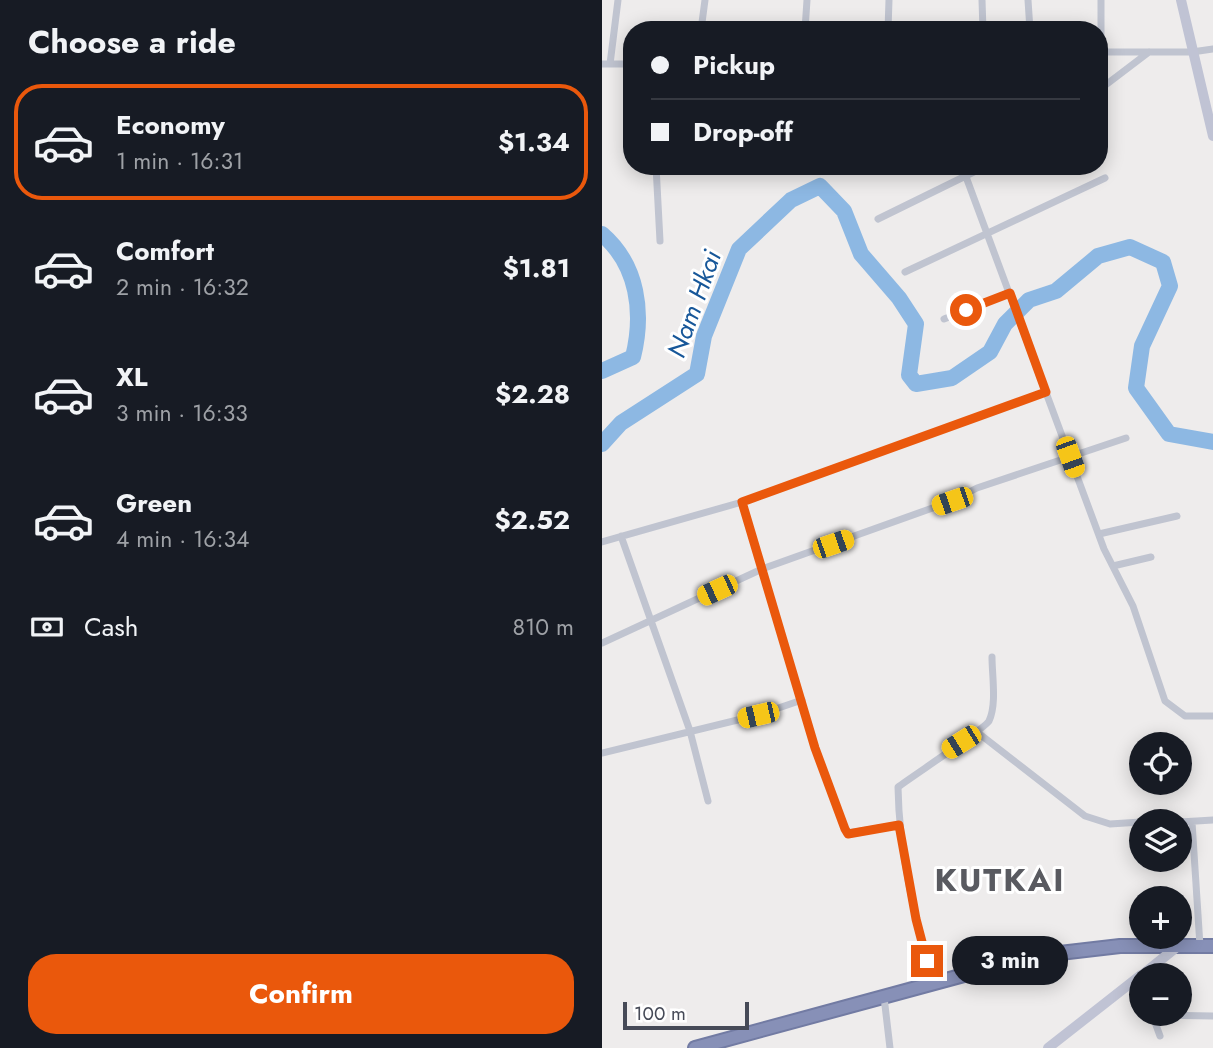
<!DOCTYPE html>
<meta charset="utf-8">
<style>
body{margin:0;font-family:Jost,sans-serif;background:#20242c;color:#f1f3f6;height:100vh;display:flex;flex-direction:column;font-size:26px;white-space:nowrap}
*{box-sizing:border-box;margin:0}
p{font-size:23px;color:#9ea1a6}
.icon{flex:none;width:38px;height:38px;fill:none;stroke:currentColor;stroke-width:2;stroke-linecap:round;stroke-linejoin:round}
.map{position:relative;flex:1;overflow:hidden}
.details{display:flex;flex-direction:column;background:#171b24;width:602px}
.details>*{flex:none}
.hud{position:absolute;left:21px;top:21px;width:485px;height:154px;border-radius:28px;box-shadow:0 4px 18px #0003;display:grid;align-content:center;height:154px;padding:0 28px;background:#171b24}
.fabs{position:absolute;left:527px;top:732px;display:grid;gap:14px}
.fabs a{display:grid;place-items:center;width:63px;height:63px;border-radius:50%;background:#171b24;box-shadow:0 4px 18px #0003;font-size:35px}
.scale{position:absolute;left:21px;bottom:18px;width:126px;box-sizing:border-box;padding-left:7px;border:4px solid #464a57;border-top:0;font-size:19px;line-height:24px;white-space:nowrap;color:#464a57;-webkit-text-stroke:5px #fff;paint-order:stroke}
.end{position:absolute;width:32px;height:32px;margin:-16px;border:9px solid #ea580c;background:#fff;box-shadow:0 0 0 4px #fff}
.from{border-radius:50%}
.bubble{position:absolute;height:49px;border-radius:24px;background:#171b24;box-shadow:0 4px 18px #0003;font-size:23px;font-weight:700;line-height:49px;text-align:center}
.car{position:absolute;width:21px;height:42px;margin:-21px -10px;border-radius:9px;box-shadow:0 0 5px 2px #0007;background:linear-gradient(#f5c518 24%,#345 0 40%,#f5c518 0 76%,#345 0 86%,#f5c518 0)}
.hud b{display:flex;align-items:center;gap:24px;height:66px;font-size:26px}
.hud b+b{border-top:2px solid #363941}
.hud i{width:18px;height:18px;background:#f1f3f6}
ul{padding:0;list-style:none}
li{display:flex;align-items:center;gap:21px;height:116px;margin:0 14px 10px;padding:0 14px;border:4px solid transparent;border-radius:28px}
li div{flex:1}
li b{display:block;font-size:26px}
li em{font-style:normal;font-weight:700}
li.active{border-color:#ea580c}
li>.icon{width:63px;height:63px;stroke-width:1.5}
h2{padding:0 28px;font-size:32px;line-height:84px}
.pay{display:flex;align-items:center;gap:18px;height:77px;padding:0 28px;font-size:26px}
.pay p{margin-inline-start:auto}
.button{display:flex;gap:14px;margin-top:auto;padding:14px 28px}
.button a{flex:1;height:80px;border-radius:28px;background:#ea580c;color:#fff;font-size:28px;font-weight:700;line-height:80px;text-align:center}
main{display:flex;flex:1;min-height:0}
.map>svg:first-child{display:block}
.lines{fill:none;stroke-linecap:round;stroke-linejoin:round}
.river{stroke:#8db8e3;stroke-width:16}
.highway-casing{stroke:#727ba3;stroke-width:16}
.street{stroke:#c0c4d0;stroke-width:7}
.secondary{stroke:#c0c3d4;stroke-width:10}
.highway{stroke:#8790b7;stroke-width:12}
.route{stroke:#ea580c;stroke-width:9}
.labels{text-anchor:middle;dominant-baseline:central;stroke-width:6;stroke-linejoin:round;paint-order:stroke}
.water-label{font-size:26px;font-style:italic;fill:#175799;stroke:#fff}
.district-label{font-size:32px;font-weight:bold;letter-spacing:2px;fill:#595a60;stroke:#fff}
</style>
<main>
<section class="details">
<h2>Choose a ride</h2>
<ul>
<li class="active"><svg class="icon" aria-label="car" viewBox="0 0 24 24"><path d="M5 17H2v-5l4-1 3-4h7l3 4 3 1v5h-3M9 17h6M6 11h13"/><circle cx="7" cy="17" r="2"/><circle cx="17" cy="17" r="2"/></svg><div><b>Economy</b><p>1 min · 16:31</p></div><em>$1.34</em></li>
<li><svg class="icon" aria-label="car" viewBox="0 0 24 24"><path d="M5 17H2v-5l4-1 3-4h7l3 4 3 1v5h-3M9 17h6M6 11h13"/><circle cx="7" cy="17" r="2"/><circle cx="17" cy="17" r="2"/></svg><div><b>Comfort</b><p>2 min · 16:32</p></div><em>$1.81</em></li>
<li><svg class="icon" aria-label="car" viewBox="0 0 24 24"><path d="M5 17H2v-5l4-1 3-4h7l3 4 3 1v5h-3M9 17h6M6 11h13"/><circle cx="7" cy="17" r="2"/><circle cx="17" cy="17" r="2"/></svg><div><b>XL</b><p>3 min · 16:33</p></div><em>$2.28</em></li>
<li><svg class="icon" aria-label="car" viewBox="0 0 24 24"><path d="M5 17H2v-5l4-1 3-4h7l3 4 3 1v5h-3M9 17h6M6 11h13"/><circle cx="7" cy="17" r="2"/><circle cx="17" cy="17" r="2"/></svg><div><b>Green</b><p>4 min · 16:34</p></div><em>$2.52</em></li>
</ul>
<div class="pay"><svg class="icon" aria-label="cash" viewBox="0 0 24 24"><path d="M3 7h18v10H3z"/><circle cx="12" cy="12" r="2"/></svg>Cash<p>810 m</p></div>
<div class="button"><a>Confirm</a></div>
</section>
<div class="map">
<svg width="611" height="1048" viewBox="0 0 611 1048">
<rect width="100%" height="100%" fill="#eeecec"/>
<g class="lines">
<path class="river" d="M 0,234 C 36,265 42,313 31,357 L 0,371
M 0,444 L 19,423 L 95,374 L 102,336 L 137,249 L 189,200 L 218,186 L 242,211 L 259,254 L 297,298 L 314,324 L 307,375 L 314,384 L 350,378 L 388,352 L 403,324 L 427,300 L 454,291 L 496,256 L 528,247 L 561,262 L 568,286 L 540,346 L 534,388 L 567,434 L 611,442"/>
<defs>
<path id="highway" d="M 93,1048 L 432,956 L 518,946 L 611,946"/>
</defs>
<use href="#highway" class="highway-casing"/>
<path class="street" d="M 380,0 L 381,30
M 426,0 L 428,30
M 99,30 L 103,0
M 203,30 L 205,0
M 286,30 L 287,0
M 497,52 L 590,52 L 611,49
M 499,52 L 499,0
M 0,64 L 30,64
M 8,64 L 16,0
M 497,90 L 547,52
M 54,166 L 58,241
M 360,166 L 502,549 L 531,606 L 563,701 L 583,716 L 611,716
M 276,219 L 384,166
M 303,272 L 503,178
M 342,319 L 408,293
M 140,502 L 213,748 L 243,829 L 246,833 L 297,825
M 497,534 L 575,516
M 19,536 L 88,731 L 106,801
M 0,542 L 140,502 L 444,392
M 511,566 L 549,557
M 0,643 L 160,569 L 350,501 L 375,488 L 524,438
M 375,732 L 483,816 L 508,824 L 539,822
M 0,753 L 156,715 L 200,700
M 578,822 L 611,820
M 590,822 L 598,946
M 331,982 C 313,918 297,854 296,787 C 309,777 384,728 387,721 C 395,704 390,676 390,657
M 282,997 L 288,1048
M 550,1014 L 558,1036
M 551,1015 L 611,1016"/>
<path class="secondary" d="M 579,0 L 611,136
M 540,975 L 576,946
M 446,1048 L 539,975"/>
<use href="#highway" class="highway"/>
</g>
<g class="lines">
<path class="route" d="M 325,961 L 314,919 L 297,825 L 246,834 L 243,829 L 213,748 L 140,502 L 444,392 L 408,293 L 364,310"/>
</g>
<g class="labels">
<g class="water-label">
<text transform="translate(92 304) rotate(-70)">Nam Hkai</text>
</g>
<g class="district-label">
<text x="398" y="880">KUTKAI</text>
</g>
</g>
</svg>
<div class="fabs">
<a><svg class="icon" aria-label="locate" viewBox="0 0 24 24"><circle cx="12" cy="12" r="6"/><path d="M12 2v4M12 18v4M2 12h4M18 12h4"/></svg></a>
<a><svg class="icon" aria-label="layers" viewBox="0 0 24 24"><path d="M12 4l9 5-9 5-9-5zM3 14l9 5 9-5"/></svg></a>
<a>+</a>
<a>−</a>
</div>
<div class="scale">100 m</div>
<i class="end from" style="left:364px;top:310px"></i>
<i class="end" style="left:325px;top:961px"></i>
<div class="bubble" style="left:350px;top:936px;width:116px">3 min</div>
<i class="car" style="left:468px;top:457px;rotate:160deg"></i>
<i class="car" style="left:350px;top:501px;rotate:251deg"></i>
<i class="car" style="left:231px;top:544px;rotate:71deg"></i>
<i class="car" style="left:115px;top:590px;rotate:245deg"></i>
<i class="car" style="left:156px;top:715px;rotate:257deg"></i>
<i class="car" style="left:359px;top:742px;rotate:238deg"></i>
<div class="hud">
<b><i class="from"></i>Pickup</b>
<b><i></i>Drop-off</b>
</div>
</div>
</main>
